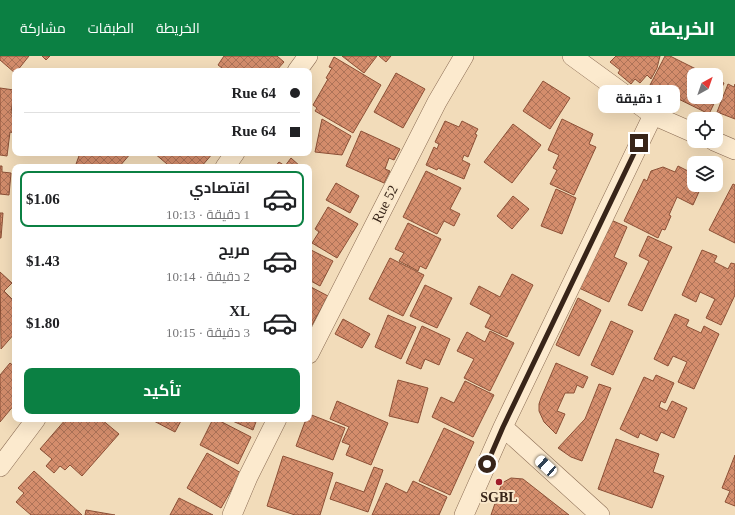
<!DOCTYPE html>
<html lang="ar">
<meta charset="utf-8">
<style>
body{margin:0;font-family:"Times New Roman",Cairo,serif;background:#f6f6f6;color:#202124;direction:rtl;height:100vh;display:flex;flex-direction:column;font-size:15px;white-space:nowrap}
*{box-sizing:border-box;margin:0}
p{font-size:13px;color:#757577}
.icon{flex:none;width:22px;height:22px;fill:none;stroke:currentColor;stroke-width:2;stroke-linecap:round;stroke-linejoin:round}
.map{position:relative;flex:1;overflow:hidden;direction:ltr}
.side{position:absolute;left:12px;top:108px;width:300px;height:258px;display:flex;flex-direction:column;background:#fff;border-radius:8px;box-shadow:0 4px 16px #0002;direction:rtl}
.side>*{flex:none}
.banner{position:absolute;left:12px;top:12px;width:300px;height:88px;border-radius:8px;box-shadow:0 4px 16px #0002;direction:rtl;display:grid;align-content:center;height:88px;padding:0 12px;background:#fff}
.needle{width:26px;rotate:40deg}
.fabs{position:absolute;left:687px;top:12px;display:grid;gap:8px}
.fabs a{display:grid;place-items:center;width:36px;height:36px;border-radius:8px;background:#fff;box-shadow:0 4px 16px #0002;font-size:20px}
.end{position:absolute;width:18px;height:18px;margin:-9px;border:5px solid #382519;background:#fff;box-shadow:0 0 0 2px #fff}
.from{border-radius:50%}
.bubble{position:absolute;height:28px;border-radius:8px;background:#fff;box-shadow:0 4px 16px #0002;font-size:13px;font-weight:700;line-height:28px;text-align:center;direction:rtl}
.car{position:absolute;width:12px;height:24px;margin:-12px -6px;border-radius:5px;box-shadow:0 0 3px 1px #0007;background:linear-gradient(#fff 24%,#345 0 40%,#fff 0 76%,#345 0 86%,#fff 0)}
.banner b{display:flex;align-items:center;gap:14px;height:38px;font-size:15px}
.banner b+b{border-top:1px solid #e0e0e0}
.banner i{width:10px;height:10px;background:#202124}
ul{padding:7px 0 0;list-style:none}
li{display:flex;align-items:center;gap:12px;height:56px;margin:0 8px 6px;padding:0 4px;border:2px solid transparent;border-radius:8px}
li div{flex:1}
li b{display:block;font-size:15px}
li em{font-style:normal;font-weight:700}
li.on{border-color:#0b8043}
li>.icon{width:36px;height:36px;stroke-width:1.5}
.primary-button{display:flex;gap:8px;margin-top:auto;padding:8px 12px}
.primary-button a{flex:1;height:46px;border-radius:8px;background:#0b8043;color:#fff;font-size:16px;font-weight:700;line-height:46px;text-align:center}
header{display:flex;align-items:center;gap:24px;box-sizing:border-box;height:56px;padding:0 20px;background:#0b8043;color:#fff}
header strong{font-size:19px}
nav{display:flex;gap:22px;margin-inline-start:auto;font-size:14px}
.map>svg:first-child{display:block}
.building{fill:url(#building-cross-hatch);stroke:#8c5036}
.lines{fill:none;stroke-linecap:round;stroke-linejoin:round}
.minor-casing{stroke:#8a6b53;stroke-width:20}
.minor{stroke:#fceace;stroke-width:19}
.route{stroke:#382519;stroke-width:5}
.poi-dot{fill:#9f1d2a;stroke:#f9e7ca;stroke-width:1.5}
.labels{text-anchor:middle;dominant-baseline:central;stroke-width:4;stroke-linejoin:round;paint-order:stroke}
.street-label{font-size:14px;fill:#382519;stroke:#f9e7ca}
.poi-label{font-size:14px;font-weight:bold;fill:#382519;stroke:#f9e7ca}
</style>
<header>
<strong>الخريطة</strong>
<nav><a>الخريطة</a><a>الطبقات</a><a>مشاركة</a></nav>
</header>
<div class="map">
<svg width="735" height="459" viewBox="0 0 735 459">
<defs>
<pattern id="building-cross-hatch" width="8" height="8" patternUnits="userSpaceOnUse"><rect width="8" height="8" fill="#d48d6c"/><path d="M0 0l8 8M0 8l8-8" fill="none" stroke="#ad7358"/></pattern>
</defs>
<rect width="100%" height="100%" fill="#f2dcba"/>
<path class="building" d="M 0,0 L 29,0 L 17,15 L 15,15 L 15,17 L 0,4 Z
M 42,0 L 50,0 L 46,4 Z
M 224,0 L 277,0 L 284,6 L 276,15 L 226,15 L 218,9 Z
M 342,0 L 377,0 L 364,17 Z
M 379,0 L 391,0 L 386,6 Z
M 616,0 L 660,0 L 657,12 L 651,23 L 647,19 L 640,27 L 635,23 L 631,28 L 618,17 L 620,14 L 610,6 Z
M 665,0 L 670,0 L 708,19 L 694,19 L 694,41 L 716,41 L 716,23 L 724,27 L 709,58 L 650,29 Z
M 334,1 L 381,29 L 353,77 L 315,55 L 317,52 L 313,49 L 328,23 L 326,22 L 332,12 L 329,11 Z
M 396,17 L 425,33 L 403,72 L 374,56 Z
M 543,25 L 570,42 L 550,73 L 523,55 Z
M 728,28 L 734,31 L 735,28 L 735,63 L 717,56 Z
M 0,32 L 14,34 L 11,57 L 15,57 L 15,77 L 10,76 L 7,100 L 0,99 Z
M 322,63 L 351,80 L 342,99 L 315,96 Z
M 562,63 L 593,78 L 589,88 L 596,91 L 574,139 L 550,128 L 557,114 L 553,112 L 559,99 L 548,94 Z
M 445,65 L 459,71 L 462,65 L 478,73 L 475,78 L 477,79 L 468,101 L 464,99 L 462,104 L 470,108 L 464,123 L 438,112 L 437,114 L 426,109 L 434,91 L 437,93 L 439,88 L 435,86 Z
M 513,68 L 541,89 L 512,127 L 484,106 Z
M 361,75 L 400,93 L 394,104 L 389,102 L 385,113 L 390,115 L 384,127 L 346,110 Z
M 80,97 L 131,97 L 119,111 L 75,111 Z
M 154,97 L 213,97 L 201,111 L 164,111 L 167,108 Z
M 291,102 L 301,111 L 275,111 L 279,106 L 285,110 Z
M 0,110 L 2,110 L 2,116 L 11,117 L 9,139 L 0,138 Z
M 678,110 L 694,118 L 694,129 L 702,129 L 693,149 L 677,141 L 669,159 L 671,160 L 665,174 L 662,173 L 658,182 L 624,165 L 644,123 L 647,125 L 651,115 L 663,111 L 675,116 Z
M 426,115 L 461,132 L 450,153 L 460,158 L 454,170 L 444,165 L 437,178 L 403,161 Z
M 336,127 L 359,140 L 350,157 L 326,144 Z
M 733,128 L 735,129 L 735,187 L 709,174 Z
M 556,133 L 576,142 L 562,178 L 541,170 Z
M 513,140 L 529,153 L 512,173 L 497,160 Z
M 328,151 L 358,168 L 337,202 L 312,187 L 319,176 L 315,173 Z
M 0,157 L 3,157 L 1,182 L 0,182 Z
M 611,164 L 627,171 L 614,201 L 627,207 L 609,246 L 579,232 Z
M 408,167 L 441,183 L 426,213 L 420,210 L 418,215 L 399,205 L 404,197 L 395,193 Z
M 648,180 L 672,191 L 642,255 L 628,249 L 649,205 L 639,200 Z
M 309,193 L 333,205 L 320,230 L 309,224 Z
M 702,194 L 717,200 L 714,206 L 728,213 L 731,207 L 735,208 L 735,239 L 721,269 L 706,262 L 715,243 L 700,236 L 696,246 L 682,239 Z
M 390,202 L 424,219 L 403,260 L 369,243 Z
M 0,216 L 12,227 L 4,235 L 15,246 L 15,277 L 1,293 Z
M 512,218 L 533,229 L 507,281 L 485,271 L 491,259 L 470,248 L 479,230 L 500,241 Z
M 425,229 L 452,242 L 437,272 L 410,260 Z
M 309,230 L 328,240 L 312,269 L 309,267 Z
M 578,242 L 601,254 L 579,300 L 556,289 Z
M 675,258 L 689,264 L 686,270 L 701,277 L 704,270 L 719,278 L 694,333 L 678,326 L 687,306 L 673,300 L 668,310 L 654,303 Z
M 388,259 L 416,271 L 401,303 L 375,291 Z
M 343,263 L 370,278 L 362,292 L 335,278 Z
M 611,265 L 633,275 L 613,319 L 591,309 Z
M 422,270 L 450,283 L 439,309 L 425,303 L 421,313 L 406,307 Z
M 490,275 L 514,287 L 490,335 L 464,322 L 474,303 L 457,295 L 467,276 L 485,286 Z
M 10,307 L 15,311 L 15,348 L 0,366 L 0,334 L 1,332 L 0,331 L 0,319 Z
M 556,307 L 588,321 L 583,332 L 577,329 L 574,337 L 565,337 L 557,355 L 565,358 L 556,378 L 544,366 L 539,355 L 539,348 L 541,342 Z
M 656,319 L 674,327 L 665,347 L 661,345 L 659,351 L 667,355 L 672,345 L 687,352 L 674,382 L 661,376 L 657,385 L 640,377 L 638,382 L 620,373 L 644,321 L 653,325 Z
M 398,324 L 428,332 L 418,367 L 389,360 Z
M 465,325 L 494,339 L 473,381 L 432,361 L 441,341 L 454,347 Z
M 599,328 L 611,332 L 582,405 L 571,401 L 558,392 L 585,363 Z
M 337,345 L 388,367 L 371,409 L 346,399 L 350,389 L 342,386 L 349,371 L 330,363 Z
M 309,358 L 345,372 L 333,404 L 296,390 L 306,363 L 309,363 Z
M 66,363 L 101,363 L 119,378 L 82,420 L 70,409 L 65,414 L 60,410 L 54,417 L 46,410 L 52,403 L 40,393 Z
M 150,363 L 182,363 L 175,376 Z
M 213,363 L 216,363 L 251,381 L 238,408 L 200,389 Z
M 228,363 L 257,363 L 253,374 Z
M 444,372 L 474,386 L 450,439 L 419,425 Z
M 616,383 L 659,398 L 653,416 L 664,420 L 652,452 L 598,433 Z
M 207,397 L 241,417 L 221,452 L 187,432 Z
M 735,399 L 735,450 L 725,446 L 730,435 L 722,432 Z
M 283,400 L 333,417 L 320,459 L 295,459 L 267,450 Z
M 374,411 L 383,414 L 368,456 L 330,443 L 336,426 L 364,436 Z
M 34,415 L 82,459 L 31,459 L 16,446 L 24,437 L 18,432 Z
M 511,422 L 523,423 L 569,459 L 491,459 L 502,427 Z
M 413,425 L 447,441 L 439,459 L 372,459 L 386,427 L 407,437 Z
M 179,442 L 213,459 L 170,459 Z
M 86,454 L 115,459 L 85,459 Z"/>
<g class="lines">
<defs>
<path id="minor" d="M 572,0 L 653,59 L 694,77
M 297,15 L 308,0
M 714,85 L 735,94
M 225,111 L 235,97
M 309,298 L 437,46 L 464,0
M 503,371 L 600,459
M 0,411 L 36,363
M 232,459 L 248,421 L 277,363
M 464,459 L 503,371 L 653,59"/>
</defs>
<use href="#minor" class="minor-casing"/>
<use href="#minor" class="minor"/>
</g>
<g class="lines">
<path class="route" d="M 487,408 L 503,371 L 639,87"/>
</g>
<circle class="poi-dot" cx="499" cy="426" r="4"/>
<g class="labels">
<g class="street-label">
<text transform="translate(385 148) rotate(-63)">Rue 52</text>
</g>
<g class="poi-label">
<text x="499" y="441">SGBL</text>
</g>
</g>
</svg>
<div class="fabs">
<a><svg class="needle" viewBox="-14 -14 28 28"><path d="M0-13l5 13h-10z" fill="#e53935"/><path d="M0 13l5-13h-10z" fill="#757577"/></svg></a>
<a><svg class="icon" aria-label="locate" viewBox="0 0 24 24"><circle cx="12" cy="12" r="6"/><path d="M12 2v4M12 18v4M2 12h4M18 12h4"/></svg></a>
<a><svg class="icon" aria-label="layers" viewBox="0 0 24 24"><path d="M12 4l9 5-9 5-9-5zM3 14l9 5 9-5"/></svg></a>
</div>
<i class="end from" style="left:487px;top:408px"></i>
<i class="end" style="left:639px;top:87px"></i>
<div class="bubble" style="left:598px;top:29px;width:82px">1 دقيقة</div>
<i class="car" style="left:546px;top:410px;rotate:312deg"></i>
<div class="banner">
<b><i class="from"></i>Rue 64</b>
<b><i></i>Rue 64</b>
</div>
<section class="side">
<ul>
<li class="on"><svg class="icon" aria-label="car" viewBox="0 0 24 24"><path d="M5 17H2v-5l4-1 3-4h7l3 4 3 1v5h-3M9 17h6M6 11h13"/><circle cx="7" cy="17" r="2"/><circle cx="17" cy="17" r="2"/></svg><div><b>اقتصادي</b><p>1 دقيقة · 10:13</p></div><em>$1.06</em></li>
<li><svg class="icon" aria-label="car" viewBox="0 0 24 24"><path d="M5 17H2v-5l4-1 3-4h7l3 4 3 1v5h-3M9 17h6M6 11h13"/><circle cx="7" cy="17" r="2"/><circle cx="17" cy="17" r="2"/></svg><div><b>مريح</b><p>2 دقيقة · 10:14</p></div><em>$1.43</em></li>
<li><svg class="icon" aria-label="car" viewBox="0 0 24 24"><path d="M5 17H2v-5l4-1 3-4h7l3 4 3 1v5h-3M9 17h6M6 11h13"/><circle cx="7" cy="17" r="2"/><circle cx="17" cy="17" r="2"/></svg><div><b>XL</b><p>3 دقيقة · 10:15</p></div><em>$1.80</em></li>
</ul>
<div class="primary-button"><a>تأكيد</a></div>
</section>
</div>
